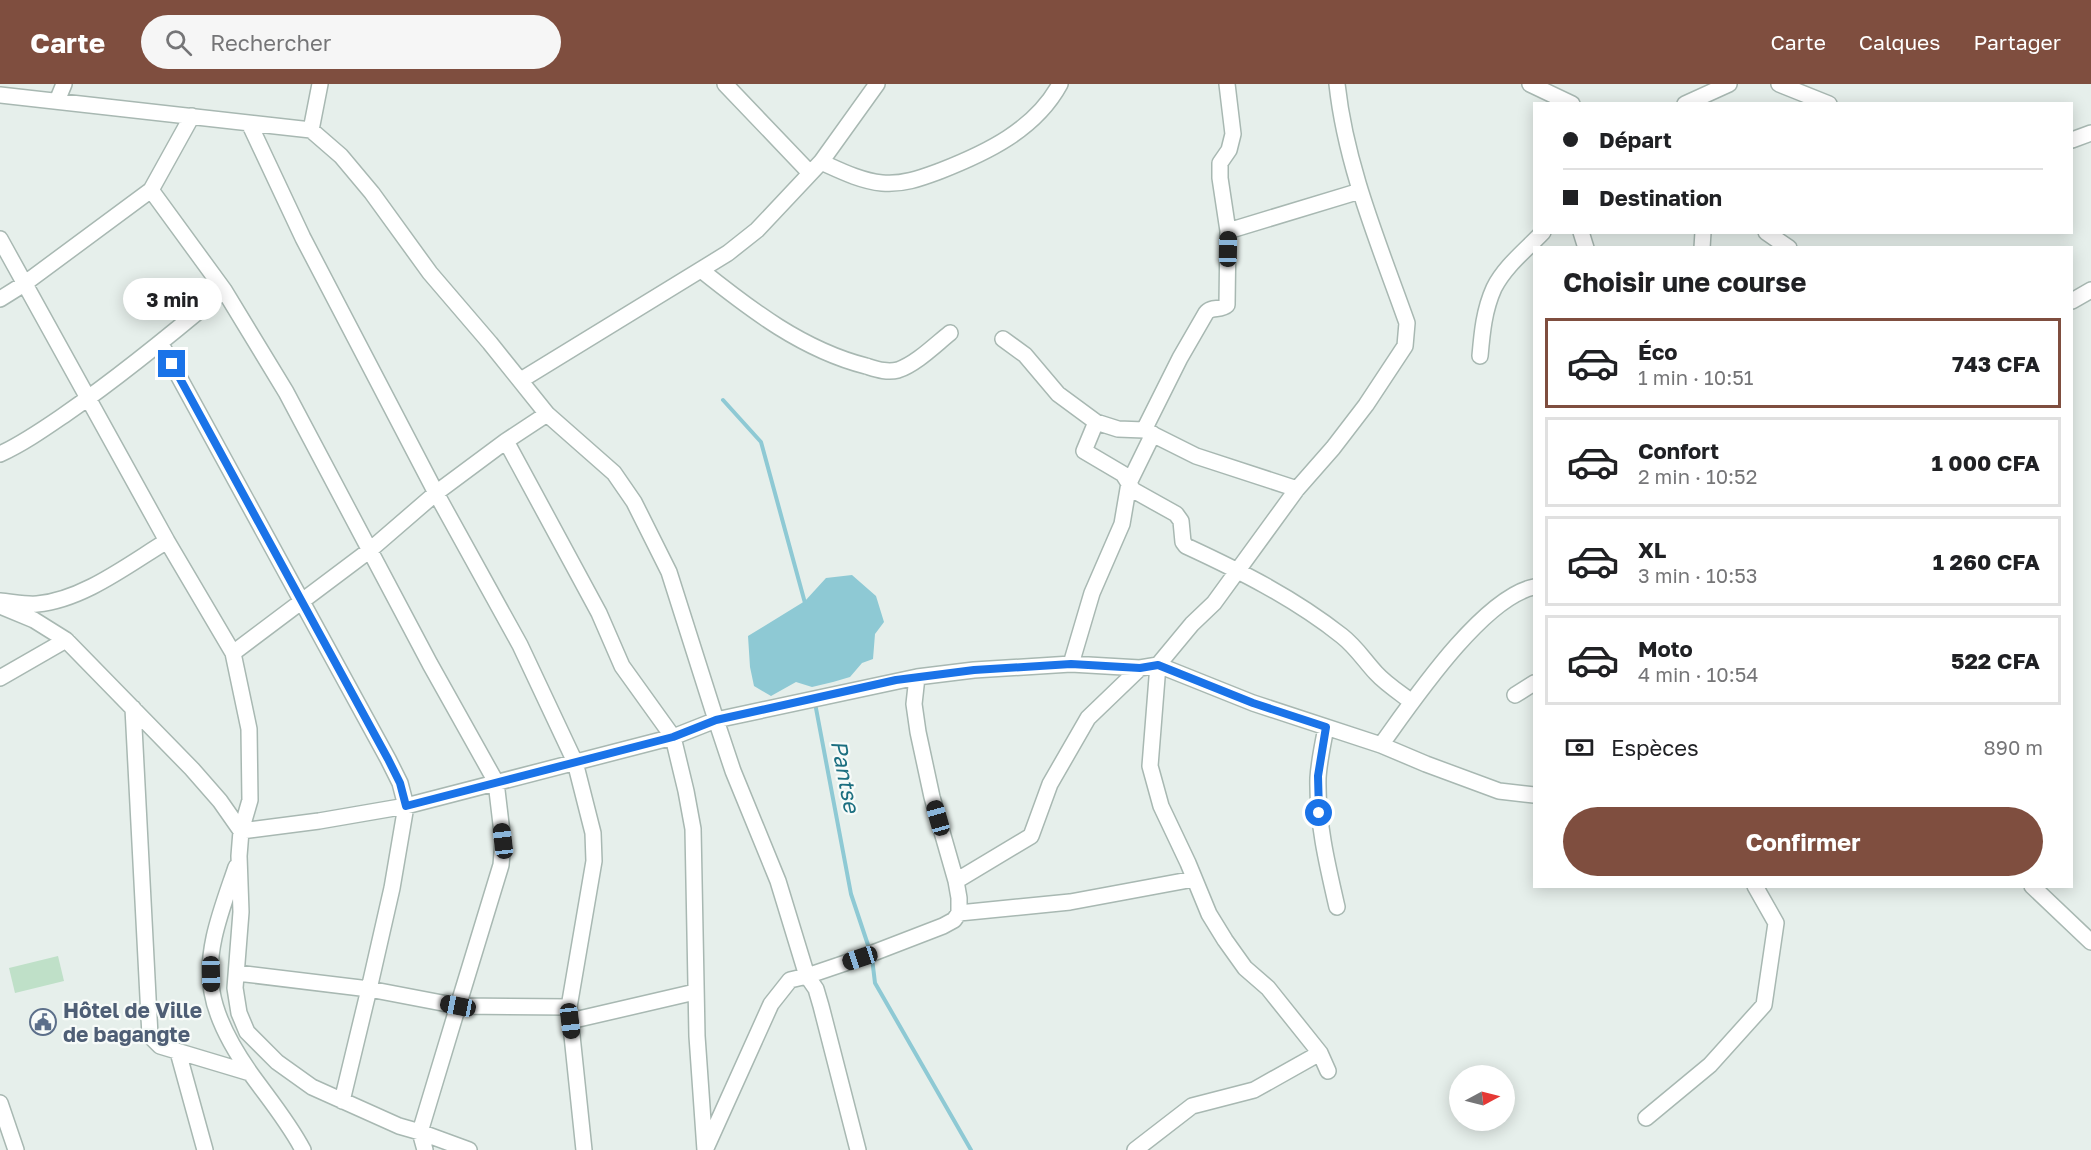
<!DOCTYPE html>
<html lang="fr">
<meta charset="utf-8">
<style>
body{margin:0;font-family:"Golos Text",sans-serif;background:#f6f6f6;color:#202124;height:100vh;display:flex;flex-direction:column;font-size:22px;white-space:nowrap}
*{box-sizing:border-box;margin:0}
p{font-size:20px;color:#757577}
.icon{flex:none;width:33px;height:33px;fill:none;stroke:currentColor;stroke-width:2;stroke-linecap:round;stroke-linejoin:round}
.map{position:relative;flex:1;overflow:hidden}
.side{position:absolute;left:1533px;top:162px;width:540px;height:642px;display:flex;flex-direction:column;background:#fff;border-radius:0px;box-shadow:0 3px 15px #0003}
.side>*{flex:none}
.banner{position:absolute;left:1533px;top:18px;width:540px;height:132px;border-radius:0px;box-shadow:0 3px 15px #0003;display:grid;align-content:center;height:132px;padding:0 30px;background:#fff}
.needle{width:39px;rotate:83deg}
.fabs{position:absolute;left:1449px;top:981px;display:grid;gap:12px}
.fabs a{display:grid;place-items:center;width:66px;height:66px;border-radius:50%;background:#fff;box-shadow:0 3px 15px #0003;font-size:30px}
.end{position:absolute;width:27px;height:27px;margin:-14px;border:8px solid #1a73e8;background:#fff;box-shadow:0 0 0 3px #fff}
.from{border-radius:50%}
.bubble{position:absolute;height:42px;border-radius:21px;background:#fff;box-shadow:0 3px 15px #0003;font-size:20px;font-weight:700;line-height:42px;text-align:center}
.car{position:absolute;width:18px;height:36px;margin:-18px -9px;border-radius:8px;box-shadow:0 0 4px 2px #0007;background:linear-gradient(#222 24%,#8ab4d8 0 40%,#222 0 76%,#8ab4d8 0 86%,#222 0)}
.banner b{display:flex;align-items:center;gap:21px;height:57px;font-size:22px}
.banner b+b{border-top:2px solid #e0e0e0}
.banner i{width:15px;height:15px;background:#202124}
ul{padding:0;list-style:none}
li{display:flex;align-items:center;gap:18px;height:90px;margin:0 12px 9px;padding:0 18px;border:3px solid #e0e0e0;border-radius:0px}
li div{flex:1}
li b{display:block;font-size:22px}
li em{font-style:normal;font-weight:700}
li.on{border-color:#7f4e3f}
li>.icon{width:54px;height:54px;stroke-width:1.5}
h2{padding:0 30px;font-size:27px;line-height:72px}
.pay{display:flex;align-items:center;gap:15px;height:66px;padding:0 30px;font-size:22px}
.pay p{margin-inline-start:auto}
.cta{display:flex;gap:12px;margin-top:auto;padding:12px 30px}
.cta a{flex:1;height:69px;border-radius:36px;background:#7f4e3f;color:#fff;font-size:24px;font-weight:700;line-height:69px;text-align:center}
header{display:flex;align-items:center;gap:36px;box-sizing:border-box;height:84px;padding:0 30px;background:#7f4e3f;color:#fff}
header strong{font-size:28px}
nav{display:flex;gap:33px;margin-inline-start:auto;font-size:21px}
.search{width:420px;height:54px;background:#f6f6f6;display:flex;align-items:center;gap:15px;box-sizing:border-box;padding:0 21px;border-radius:33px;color:#757577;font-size:22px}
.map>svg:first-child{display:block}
.green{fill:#bfe0c8}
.water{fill:#8ec9d4}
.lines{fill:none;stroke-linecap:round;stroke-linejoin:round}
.stream{stroke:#8ec9d4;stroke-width:4}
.minor-casing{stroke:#a8b8b2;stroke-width:18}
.minor{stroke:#fff;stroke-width:15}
.route{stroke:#1a73e8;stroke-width:8}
.labels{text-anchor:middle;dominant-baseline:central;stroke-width:4.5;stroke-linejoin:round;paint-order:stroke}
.service-label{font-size:21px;font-weight:bold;fill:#4e5e75;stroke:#f7fbf9;text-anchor:start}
.water-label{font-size:22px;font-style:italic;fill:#1c6f80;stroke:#f7fbf9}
</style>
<header>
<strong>Carte</strong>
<div class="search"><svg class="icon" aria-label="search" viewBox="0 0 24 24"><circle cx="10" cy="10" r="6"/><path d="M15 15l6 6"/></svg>Rechercher</div>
<nav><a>Carte</a><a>Calques</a><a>Partager</a></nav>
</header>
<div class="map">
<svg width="2091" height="1066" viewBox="0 0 2091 1066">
<rect width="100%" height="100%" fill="#e6efeb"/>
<path class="green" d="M 58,872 L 64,897 L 15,909 L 9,884 Z"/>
<path class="water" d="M 852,491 L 876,512 L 884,538 L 875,550 L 873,575 L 862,579 L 850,593 L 833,598 L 812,603 L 796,598 L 771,612 L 754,602 L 750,583 L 748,552 L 805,517 L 826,494 Z"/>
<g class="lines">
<path class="stream" d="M 723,316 L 761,358 L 805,519
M 815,619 L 851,810 L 870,867
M 872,874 L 875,899 L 971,1066"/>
<defs>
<path id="minor" d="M 725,0 L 810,89
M 1337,0 C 1346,83 1379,160 1407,239 L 1405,262 L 1366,321 L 1333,364 L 1297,405 L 1214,519 L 1192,540 L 1158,581 L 1253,619 L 1381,661 L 1426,680 L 1499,707 L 1534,711
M 1530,0 L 1572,20
M 1779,0 L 1829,20
M 0,11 L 311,46 L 320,0
M 57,17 L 64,0
M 1685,20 L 1729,0
M 249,39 L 303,154 L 436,409 L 520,561 L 575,678 L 593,749 L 594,777 L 569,923
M 2072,56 L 2091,49
M 821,78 C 841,87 861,97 882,99 C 903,101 921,94 940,87 C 986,69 1035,46 1060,0
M 1228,147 L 1360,107
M 1581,148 L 1586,164
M 1766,148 L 1789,164
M 0,155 L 167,457 L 233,569 L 249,645 L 250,716 L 241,747 L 319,737 L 406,722 L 673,653 L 622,582 L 599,529 L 506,357
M 1702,164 L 1703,148
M 701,186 C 751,226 803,266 866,282 C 876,285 887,289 898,286 C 916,280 935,261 950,249
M 224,206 L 286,308 L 430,580 L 496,698 L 503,757 L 501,781 L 458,922 L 569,923 L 584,1066
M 0,215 L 24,200 L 151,106 L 192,32
M 2072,217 L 2091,206
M 1003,255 L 1025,271 L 1058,310 L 1096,338 L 1118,345 L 1144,346 L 1196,372 L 1297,405
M 161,260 L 388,675 L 400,699 L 406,722 L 392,804 L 369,905 L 237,889
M 1480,272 C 1482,249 1484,226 1494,204 C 1505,182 1526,166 1543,148
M 521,296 L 728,169 L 757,146 L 821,78 L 877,0
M 547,330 L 614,389 L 634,418 L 669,488 L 716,636 L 673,653 L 686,707 L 693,745 L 697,952 L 705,1066
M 1096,338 L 1084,367 L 1123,390 L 1133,406 L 1176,430 L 1181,437 L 1183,458 L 1186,462 C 1240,487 1294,514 1342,552 C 1356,563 1364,576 1376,589 C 1386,600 1400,609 1412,618
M 1144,346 L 1180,274 L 1206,229 C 1211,222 1221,227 1227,221 L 1228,147 L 1220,94 L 1220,79 L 1229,66 L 1233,50 L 1227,0
M 0,370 C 24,359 45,344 67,329 C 122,291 173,249 224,206 L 151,106
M 0,517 C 12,518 26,521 37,520 C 83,516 129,480 167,457
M 0,522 L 34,536 L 66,556 L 0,594
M 66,556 L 192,685 L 220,717 L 241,747 L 239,772 L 241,828 L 235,904 L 239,929 L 247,948 L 277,978 L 312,1003 L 399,1042 L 420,1048 L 469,1066
M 233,569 L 370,466 L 436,409 L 506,357 L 547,330 L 490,259 L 430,189 L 372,109 L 341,72 L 311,46
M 1071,580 L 1092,509 L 1122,440 L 1129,399 L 1153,350
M 917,593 L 914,620 L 918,648 L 932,713 L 956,797 L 959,814 L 959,829 L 954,836 L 943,842 L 860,874 L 807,892 L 778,797 L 733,687 L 716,636 L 917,593 L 974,586 L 1071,580 L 1140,584 L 1158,581 L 1150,682 L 1161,722 L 1188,779 L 1209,830 L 1225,856 L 1245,884 L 1268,904 L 1320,969 L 1328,987
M 1515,611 L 1534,599
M 133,624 L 150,952 L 160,962 L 250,989
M 1326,643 C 1323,660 1319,677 1318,694 C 1317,738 1327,780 1337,823
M 1381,661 C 1412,618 1482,514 1534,503
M 236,783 C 223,822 204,867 212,908 C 217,937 234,966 251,990 C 269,1015 289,1039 303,1066
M 956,797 L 1031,752 L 1050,700 L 1088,634 L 1140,584
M 2032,802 L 2091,858
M 959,829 L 1070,818 L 1194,795
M 570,937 L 695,908
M 178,968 L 205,1066
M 342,1017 L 369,905 L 458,922 L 420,1048 L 425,1066
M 0,1019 L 16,1066
M 1646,1034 L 1710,981 L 1764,921 L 1776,839 L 1755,802
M 707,1062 L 771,920 L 790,896 L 807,892 L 816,905 L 821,922 L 858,1066
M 1135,1066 L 1192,1022 L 1254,1006 L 1320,969"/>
</defs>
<use href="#minor" class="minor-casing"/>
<use href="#minor" class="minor"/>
</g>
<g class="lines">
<path class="route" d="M 172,280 L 388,675 L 400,699 L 406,722 L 673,653 L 716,636 L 896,596 L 974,586 L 1071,580 L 1140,584 L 1158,581 L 1253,619 L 1326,643 L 1318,692 L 1319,729"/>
</g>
<defs>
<symbol id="civic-ring" viewBox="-11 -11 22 22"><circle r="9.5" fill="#f7fbf9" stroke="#5c6f8a" stroke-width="1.5"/><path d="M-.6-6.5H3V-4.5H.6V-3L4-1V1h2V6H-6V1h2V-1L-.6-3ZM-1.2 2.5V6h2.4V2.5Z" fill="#5c6f8a"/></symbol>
</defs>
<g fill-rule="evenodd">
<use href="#civic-ring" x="28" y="923" width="30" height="30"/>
</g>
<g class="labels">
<g class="service-label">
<text x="63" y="926">Hôtel de Ville<tspan x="63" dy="24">de bagangte</tspan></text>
</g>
<g class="water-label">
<text transform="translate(846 692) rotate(79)">Pantse</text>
</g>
</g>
</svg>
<div class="fabs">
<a><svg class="needle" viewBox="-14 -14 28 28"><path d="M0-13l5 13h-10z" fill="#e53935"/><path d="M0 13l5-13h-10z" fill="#757577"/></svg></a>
</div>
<i class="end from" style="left:1319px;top:729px"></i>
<i class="end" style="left:172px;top:280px"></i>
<div class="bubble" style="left:123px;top:194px;width:99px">3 min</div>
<i class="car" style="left:1228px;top:165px;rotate:1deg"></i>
<i class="car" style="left:938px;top:734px;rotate:344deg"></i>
<i class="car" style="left:503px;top:757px;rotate:353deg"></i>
<i class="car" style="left:860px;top:874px;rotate:252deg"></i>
<i class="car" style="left:211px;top:890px;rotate:179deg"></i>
<i class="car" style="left:458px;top:922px;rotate:281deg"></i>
<i class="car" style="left:570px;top:937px;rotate:173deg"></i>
<div class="banner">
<b><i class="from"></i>Départ</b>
<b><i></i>Destination</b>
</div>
<section class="side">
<h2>Choisir une course</h2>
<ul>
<li class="on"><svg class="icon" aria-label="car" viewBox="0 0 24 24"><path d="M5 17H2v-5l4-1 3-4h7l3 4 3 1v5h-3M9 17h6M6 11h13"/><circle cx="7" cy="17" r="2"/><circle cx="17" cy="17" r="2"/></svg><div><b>Éco</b><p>1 min · 10:51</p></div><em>743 CFA</em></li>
<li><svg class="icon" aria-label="car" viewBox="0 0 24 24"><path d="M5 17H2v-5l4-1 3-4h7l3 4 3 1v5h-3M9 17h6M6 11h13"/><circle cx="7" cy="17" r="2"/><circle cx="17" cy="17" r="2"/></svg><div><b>Confort</b><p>2 min · 10:52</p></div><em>1 000 CFA</em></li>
<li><svg class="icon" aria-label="car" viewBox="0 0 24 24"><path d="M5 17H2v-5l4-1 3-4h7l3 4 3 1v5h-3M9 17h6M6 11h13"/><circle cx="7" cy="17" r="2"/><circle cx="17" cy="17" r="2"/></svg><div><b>XL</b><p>3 min · 10:53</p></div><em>1 260 CFA</em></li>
<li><svg class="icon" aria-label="car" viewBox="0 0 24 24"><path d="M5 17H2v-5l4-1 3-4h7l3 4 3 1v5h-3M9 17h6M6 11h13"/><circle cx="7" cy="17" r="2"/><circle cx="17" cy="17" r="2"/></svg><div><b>Moto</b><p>4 min · 10:54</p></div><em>522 CFA</em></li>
</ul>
<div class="pay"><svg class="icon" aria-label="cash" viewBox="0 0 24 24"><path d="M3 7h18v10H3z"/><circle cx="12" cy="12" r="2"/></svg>Espèces<p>890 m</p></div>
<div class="cta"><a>Confirmer</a></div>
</section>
</div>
